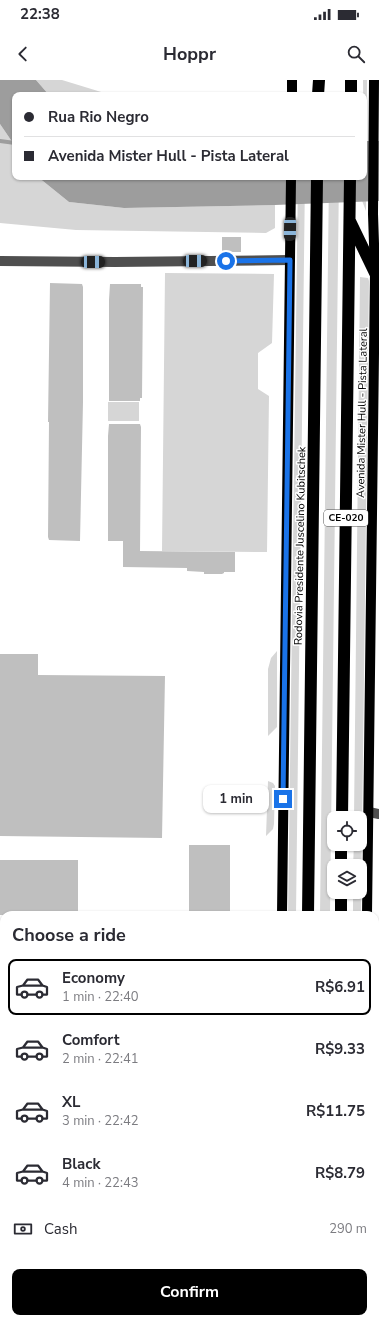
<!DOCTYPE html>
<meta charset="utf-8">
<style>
body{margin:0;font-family:"Nunito Sans",sans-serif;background:#f7f7f7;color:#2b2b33;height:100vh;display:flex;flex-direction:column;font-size:15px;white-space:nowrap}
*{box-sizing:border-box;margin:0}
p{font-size:13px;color:#7c7c81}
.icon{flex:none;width:22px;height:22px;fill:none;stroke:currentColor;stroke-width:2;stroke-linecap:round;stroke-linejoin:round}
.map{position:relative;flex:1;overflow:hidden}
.details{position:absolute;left:0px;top:831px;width:379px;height:412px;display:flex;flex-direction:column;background:#fff;border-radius:12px 12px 0 0;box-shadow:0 1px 3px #0004}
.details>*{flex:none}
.hud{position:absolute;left:12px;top:12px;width:355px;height:88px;border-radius:8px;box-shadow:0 1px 3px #0004;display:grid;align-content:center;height:88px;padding:0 12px;background:#fff}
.controls{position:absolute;left:327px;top:731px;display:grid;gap:8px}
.controls a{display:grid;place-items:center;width:40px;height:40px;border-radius:8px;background:#fff;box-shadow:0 1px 3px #0004;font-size:20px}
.end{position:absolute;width:18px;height:18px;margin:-9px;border:5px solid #1a73e8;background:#fff;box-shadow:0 0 0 2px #fff}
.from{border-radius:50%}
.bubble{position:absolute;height:28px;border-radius:8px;background:#fff;box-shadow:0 1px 3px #0004;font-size:13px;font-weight:700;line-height:28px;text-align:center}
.car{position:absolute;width:12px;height:24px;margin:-12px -6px;border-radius:5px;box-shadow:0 0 3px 1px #0007;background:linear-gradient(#222 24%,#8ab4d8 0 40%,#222 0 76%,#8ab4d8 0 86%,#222 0)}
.hud b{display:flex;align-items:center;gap:14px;height:38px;font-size:15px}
.hud b+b{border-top:1px solid #e1e1e2}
.hud i{width:10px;height:10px;background:#2b2b33}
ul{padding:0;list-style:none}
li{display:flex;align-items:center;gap:12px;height:56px;margin:0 8px 6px;padding:0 4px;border:2px solid transparent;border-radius:8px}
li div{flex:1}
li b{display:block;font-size:15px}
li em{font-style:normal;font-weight:700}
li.on{border-color:#000}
li>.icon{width:36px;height:36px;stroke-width:1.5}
h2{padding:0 12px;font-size:18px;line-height:48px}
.pay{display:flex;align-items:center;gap:10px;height:44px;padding:0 12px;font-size:15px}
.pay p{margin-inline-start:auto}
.button{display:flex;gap:8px;margin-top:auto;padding:8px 12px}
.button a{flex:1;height:46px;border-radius:8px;background:#000;color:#fff;font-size:16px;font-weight:700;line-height:46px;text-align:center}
.status{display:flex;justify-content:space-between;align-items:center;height:28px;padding:0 20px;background:#fff;direction:ltr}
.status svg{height:11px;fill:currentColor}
header{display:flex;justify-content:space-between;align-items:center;height:52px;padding:0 12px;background:#fff;font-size:18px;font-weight:700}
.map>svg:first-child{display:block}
.green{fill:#d6d6d6}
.water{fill:#9d9d9d}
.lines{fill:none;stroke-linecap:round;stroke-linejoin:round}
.stream{stroke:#9d9d9d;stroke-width:4}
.building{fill:#bfbfbf}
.minor{stroke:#4f4f4f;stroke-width:10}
.major{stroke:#000;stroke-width:10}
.highway{stroke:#000;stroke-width:12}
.route{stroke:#1a73e8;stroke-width:5}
.labels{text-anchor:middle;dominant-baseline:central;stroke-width:3;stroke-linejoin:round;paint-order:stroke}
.shield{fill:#fff;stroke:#4c4c4c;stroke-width:1}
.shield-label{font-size:10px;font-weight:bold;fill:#000}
.street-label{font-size:11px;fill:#000;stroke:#fff}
</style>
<div class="status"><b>22:38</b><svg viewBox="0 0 49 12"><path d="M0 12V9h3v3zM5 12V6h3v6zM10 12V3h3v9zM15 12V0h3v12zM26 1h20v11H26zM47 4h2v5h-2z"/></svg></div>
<header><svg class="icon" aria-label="back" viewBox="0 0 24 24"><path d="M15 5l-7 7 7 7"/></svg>Hoppr<svg class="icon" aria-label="search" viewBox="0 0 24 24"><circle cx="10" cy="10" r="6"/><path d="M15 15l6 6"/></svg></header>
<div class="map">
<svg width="379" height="1243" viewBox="0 0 379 1243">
<rect width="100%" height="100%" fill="#fff"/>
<path class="green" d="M 36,0 L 62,0 L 111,15 L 49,15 Z
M 363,0 L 367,0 L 366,131 L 361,118 L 364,97 Z
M 0,44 L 15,66 L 15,97 L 38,97 L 69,122 L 124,128 L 275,125 L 275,148 L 266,153 L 76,150 L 0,143 Z
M 298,97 L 305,97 L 296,835 L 288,835 Z
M 329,97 L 339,97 L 330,835 L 320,835 Z
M 165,193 L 274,194 L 272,263 L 258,273 L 258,309 L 269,316 L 267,472 L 162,471 Z
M 360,197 L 368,198 L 369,201 L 361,835 L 353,835 L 353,812 L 360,812 L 360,786 L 353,786 L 354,764 L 360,764 L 360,738 L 354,738 Z
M 108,322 L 139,322 L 139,341 L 108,341 Z
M 277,571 L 277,647 L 268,656 L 268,589 L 271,578 Z
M 268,701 L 273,703 L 275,706 L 274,744 L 273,749 L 266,756 Z
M 0,1126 L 4,1126 L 4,1239 L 112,1239 L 112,1243 L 0,1243 Z"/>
<path class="water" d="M 0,0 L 36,0 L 49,15 L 15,15 L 15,66 L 0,44 Z
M 364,61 L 379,61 L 379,121 L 275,125 L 124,128 L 69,122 L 38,97 L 364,97 Z"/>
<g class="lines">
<path class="stream" d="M 0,61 L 15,63"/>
</g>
<path class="building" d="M 222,157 L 241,157 L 241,172 L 222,172 Z
M 50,203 L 82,204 L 83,207 L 83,322 L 80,461 L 49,460 L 48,457 L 49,342 L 48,342 Z
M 110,204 L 141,204 L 141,207 L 143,207 L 142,318 L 140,318 L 140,321 L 109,321 L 109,220 Z
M 109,344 L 140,344 L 141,347 L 140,471 L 235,472 L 235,492 L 224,492 L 224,493 L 222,494 L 204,494 L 204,492 L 187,491 L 187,488 L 123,487 L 123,461 L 108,461 L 108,356 Z
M 0,574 L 38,574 L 38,595 L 165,596 L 162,758 L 0,756 Z
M 189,765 L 230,765 L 230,832 L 189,832 Z
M 0,780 L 78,780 L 78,835 L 0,835 Z"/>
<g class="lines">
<path class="minor" d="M 0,181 L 115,182 L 290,180
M 369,732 L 379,734
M 375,938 L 379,938
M 375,1149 L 379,1149"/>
<path class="major" d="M 292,15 L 292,0
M 282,835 L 291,97
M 367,835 L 375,193 L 373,134 L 374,0
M 276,1243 L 276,1239
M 362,1243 L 362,1239"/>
<path class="highway" d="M 318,15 L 319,0
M 351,15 L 351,0
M 350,141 L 375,193
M 342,738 L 350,97
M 341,786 L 341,764
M 308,835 L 317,97
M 341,835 L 341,812
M 303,1243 L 303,1239
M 336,1243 L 336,1239"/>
</g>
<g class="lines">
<path class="route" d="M 226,181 L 290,180 L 283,719"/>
</g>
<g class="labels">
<rect class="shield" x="324" y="430" width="44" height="16" rx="3"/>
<g class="shield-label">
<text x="346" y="438">CE-020</text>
</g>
<g class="street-label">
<text transform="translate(362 333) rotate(-89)">Avenida Mister Hull - Pista Lateral</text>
<text transform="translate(300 466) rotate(-89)">Rodovia Presidente Juscelino Kubitschek</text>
</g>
</g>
</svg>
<div class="controls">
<a><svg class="icon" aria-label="locate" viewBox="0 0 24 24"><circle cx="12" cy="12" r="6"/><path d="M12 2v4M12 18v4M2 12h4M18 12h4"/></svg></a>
<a><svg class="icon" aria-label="layers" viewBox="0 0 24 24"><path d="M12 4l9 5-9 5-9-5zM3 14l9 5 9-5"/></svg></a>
</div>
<i class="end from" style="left:226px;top:181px"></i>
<i class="end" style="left:283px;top:719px"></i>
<div class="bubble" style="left:203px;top:705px;width:66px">1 min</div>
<i class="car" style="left:290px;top:149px;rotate:181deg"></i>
<i class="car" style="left:195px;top:181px;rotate:89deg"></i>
<i class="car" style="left:93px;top:182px;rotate:90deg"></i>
<div class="hud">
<b><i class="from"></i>Rua Rio Negro</b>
<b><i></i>Avenida Mister Hull - Pista Lateral</b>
</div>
<section class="details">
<h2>Choose a ride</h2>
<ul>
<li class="on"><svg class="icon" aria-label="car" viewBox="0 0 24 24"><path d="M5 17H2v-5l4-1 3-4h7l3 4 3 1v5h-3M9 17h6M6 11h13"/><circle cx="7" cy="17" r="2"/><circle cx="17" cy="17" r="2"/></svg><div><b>Economy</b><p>1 min · 22:40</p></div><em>R$6.91</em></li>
<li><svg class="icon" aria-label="car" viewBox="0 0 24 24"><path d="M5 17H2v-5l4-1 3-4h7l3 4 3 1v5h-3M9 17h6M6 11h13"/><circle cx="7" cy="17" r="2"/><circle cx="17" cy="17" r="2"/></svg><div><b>Comfort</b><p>2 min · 22:41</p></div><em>R$9.33</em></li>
<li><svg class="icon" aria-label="car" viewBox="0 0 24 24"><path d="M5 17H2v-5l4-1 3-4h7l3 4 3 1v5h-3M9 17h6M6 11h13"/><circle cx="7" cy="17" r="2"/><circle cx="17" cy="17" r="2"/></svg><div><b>XL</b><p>3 min · 22:42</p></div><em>R$11.75</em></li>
<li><svg class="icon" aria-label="car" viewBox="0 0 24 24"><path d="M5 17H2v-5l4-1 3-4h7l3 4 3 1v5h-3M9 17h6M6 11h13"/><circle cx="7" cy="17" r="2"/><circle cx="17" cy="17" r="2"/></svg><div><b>Black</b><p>4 min · 22:43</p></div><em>R$8.79</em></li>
</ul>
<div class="pay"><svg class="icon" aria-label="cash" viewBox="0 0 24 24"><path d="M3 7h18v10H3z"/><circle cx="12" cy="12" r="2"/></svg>Cash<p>290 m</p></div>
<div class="button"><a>Confirm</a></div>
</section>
</div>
